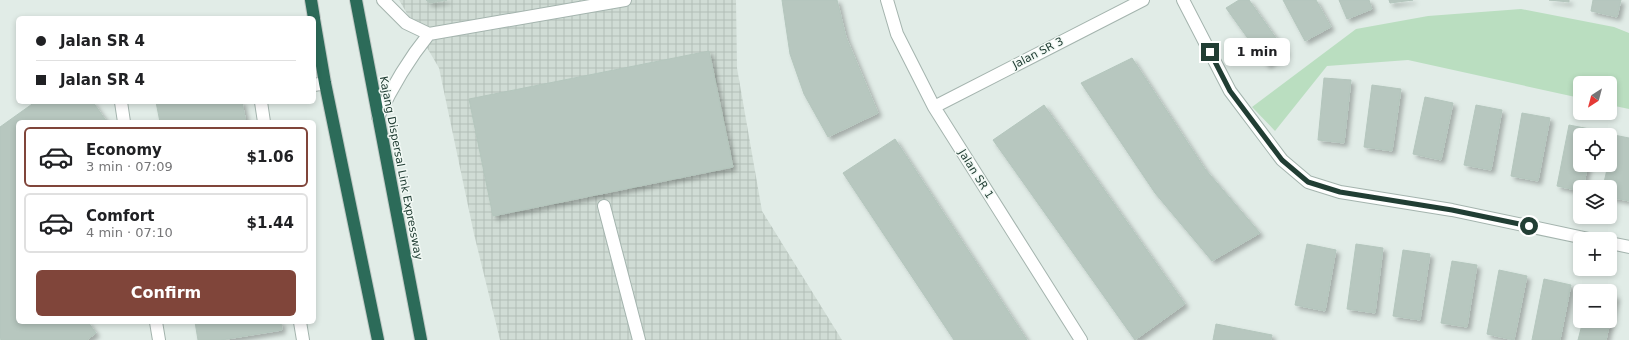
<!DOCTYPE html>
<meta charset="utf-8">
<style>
body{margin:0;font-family:"DejaVu Sans",sans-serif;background:#f6f6f6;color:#202124;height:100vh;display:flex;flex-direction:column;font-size:15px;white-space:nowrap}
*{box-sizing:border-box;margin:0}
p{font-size:13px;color:#757577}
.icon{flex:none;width:22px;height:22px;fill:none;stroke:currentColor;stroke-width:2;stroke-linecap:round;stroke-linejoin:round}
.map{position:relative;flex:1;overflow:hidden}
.sheet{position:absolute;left:16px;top:120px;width:300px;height:204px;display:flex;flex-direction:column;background:#fff;border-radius:6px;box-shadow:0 2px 6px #0003}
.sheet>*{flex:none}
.top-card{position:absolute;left:16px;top:16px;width:300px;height:88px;border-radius:6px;box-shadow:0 2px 6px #0003;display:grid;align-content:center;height:88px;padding:0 20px;background:#fff}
.needle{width:26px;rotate:216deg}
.buttons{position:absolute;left:1573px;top:76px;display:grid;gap:8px}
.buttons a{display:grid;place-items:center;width:44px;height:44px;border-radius:6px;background:#fff;box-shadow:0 2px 6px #0003;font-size:20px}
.end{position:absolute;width:18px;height:18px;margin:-9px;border:5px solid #213e34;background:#fff;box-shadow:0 0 0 2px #fff}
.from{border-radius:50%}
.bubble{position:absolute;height:28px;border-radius:6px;background:#fff;box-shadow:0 2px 6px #0003;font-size:13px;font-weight:700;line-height:28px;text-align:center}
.top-card b{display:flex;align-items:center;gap:14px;height:38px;font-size:15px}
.top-card b+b{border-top:1px solid #e0e0e0}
.top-card i{width:10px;height:10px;background:#202124}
ul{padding:7px 0 0;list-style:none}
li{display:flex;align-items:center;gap:12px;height:60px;margin:0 8px 6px;padding:0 12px;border:2px solid #e0e0e0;border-radius:6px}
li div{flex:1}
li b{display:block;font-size:15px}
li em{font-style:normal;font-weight:700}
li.current{border-color:#80453a}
li>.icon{width:36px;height:36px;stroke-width:1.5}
.button{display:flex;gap:8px;margin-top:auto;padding:8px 20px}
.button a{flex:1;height:46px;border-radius:6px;background:#80453a;color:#fff;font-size:16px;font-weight:700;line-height:46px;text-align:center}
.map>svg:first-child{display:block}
.industrial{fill:url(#industrial-grid)}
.green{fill:#badec0}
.building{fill:#b7c7bf;stroke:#b4c6bd;filter:url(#shadow)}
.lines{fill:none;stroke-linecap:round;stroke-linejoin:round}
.service-casing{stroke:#a4b4ae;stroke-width:14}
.minor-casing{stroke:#a4b4ae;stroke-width:14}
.motorway-casing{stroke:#c1c9c6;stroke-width:14}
.service{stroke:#fff;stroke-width:12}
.minor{stroke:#fff;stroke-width:12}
.motorway{stroke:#2c6b59;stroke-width:12}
.route{stroke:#213e34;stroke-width:5}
.labels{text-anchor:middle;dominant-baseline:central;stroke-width:3;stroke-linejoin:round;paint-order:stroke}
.street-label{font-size:11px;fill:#213e34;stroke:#f2f9f5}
</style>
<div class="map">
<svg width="1629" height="340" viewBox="0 0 1629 340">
<defs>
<pattern id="industrial-grid" width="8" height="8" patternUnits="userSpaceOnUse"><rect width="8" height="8" fill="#d0dcd5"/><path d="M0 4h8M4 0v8" fill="none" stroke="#b2beb7"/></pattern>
<filter id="shadow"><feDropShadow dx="3.5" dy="3.5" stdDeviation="2" flood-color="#0004"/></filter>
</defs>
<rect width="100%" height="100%" fill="#e1ece7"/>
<path class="industrial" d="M 399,0 L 736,0 L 737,68 L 762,211 L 842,340 L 500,340 L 474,234 L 439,68 Z"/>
<path class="green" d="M 1521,9 L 1614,27 L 1629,33 L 1629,109 L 1610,105 L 1610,83 L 1580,83 L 1580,98 L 1408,60 L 1327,66 L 1275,131 L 1252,107 L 1356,29 L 1428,16 Z"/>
<path class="building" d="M 426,0 L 447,0 L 430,3 Z
M 782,0 L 837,0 L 846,37 L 878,113 L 828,137 L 804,94 L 790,54 Z
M 1239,0 L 1249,0 L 1286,52 L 1267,65 L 1226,8 Z
M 1283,0 L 1316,0 L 1331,27 L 1305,41 Z
M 1339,0 L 1369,0 L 1372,9 L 1347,19 Z
M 1389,0 L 1413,0 L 1390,3 Z
M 1549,0 L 1569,0 L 1569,2 Z
M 1593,0 L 1621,0 L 1617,17 L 1591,11 Z
M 709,51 L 733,167 L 493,216 L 469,99 Z
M 1132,58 L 1205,169 L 1260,233 L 1212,261 L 1155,193 L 1081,83 Z
M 1324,78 L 1351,80 L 1344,143 L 1318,140 Z
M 1372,85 L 1401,89 L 1392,151 L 1364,147 Z
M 1425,97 L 1453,103 L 1441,160 L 1413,154 Z
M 35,102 L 93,102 L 107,122 L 18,122 L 18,220 L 16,221 L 18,225 L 18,322 L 88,322 L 96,333 L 87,340 L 1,340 L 0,338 L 0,127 Z
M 156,102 L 242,102 L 246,122 L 160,122 Z
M 1044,105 L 1185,304 L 1135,340 L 993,140 Z
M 1476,105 L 1502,110 L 1491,170 L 1464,165 Z
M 1522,113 L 1550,118 L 1538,181 L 1511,176 Z
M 1569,125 L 1595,130 L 1594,135 L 1580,135 L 1580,165 L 1588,165 L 1583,187 L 1580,187 L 1580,191 L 1557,186 Z
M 1614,135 L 1629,138 L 1629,201 L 1610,197 L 1610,187 L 1603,187 L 1608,165 L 1610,165 L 1610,155 Z
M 895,139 L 1027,340 L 954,340 L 843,173 Z
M 1307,244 L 1336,250 L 1325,311 L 1295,305 Z
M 1356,244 L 1383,248 L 1375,313 L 1347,309 Z
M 1403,250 L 1430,254 L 1420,320 L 1393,316 Z
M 1452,261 L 1477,265 L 1467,327 L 1441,323 Z
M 1499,270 L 1527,276 L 1514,340 L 1487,334 Z
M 1544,279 L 1571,285 L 1560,340 L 1532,340 Z
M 1610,295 L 1616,296 L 1606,340 L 1578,340 L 1583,321 L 1610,321 Z
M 195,322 L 281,322 L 282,330 L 221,340 L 198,340 Z
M 1216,324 L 1272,335 L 1271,340 L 1213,340 Z"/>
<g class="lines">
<defs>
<path id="service" d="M 383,0 L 406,23 L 429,34 L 625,0
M 314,85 L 325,83
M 121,102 L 124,122
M 261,102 L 264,122
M 378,117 C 392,87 408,60 429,34
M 604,206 L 639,340
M 156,322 L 159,340
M 300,322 L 303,340"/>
<path id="minor" d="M 887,0 L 897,34 L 934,107 L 1081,340
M 1183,0 L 1230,91 L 1282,160 L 1308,182 L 1340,192 L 1452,210 L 1589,239
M 934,107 L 1143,0
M 1610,243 L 1629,247"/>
<path id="motorway" d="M 311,0 L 314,18
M 356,0 L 421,340
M 314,19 L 325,83 L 378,340"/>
</defs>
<use href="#service" class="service-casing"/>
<use href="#minor" class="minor-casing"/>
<use href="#motorway" class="motorway-casing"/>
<use href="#service" class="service"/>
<use href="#minor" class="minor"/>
<use href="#motorway" class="motorway"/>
</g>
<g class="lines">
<path class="route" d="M 1210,52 L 1230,91 L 1282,160 L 1308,182 L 1340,192 L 1452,210 L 1529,226"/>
</g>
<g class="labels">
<g class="street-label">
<text transform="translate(1038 53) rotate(-27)">Jalan SR 3</text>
<text transform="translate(401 168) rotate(79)">Kajang Dispersal Link Expressway</text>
<text transform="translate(976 174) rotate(58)">Jalan SR 1</text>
</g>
</g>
</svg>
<div class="buttons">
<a><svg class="needle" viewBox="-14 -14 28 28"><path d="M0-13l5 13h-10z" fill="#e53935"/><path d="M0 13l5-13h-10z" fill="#757577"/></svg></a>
<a><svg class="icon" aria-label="locate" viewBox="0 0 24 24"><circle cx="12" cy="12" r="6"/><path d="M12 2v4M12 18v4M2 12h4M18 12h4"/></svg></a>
<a><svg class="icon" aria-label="layers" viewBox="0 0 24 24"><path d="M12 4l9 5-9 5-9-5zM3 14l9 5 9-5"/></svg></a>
<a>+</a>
<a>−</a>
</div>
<i class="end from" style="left:1529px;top:226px"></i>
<i class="end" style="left:1210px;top:52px"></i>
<div class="bubble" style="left:1224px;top:38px;width:66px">1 min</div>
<div class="top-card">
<b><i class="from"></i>Jalan SR 4</b>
<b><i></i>Jalan SR 4</b>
</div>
<section class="sheet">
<ul>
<li class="current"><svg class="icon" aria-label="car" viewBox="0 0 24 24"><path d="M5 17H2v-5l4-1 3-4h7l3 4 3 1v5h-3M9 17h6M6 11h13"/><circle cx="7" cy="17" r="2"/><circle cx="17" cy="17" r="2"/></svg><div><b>Economy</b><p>3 min · 07:09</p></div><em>$1.06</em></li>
<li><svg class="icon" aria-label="car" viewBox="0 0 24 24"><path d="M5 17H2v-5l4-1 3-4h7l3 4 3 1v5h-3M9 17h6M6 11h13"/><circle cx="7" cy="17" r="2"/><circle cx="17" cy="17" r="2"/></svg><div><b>Comfort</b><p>4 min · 07:10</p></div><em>$1.44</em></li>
</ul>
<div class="button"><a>Confirm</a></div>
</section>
</div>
